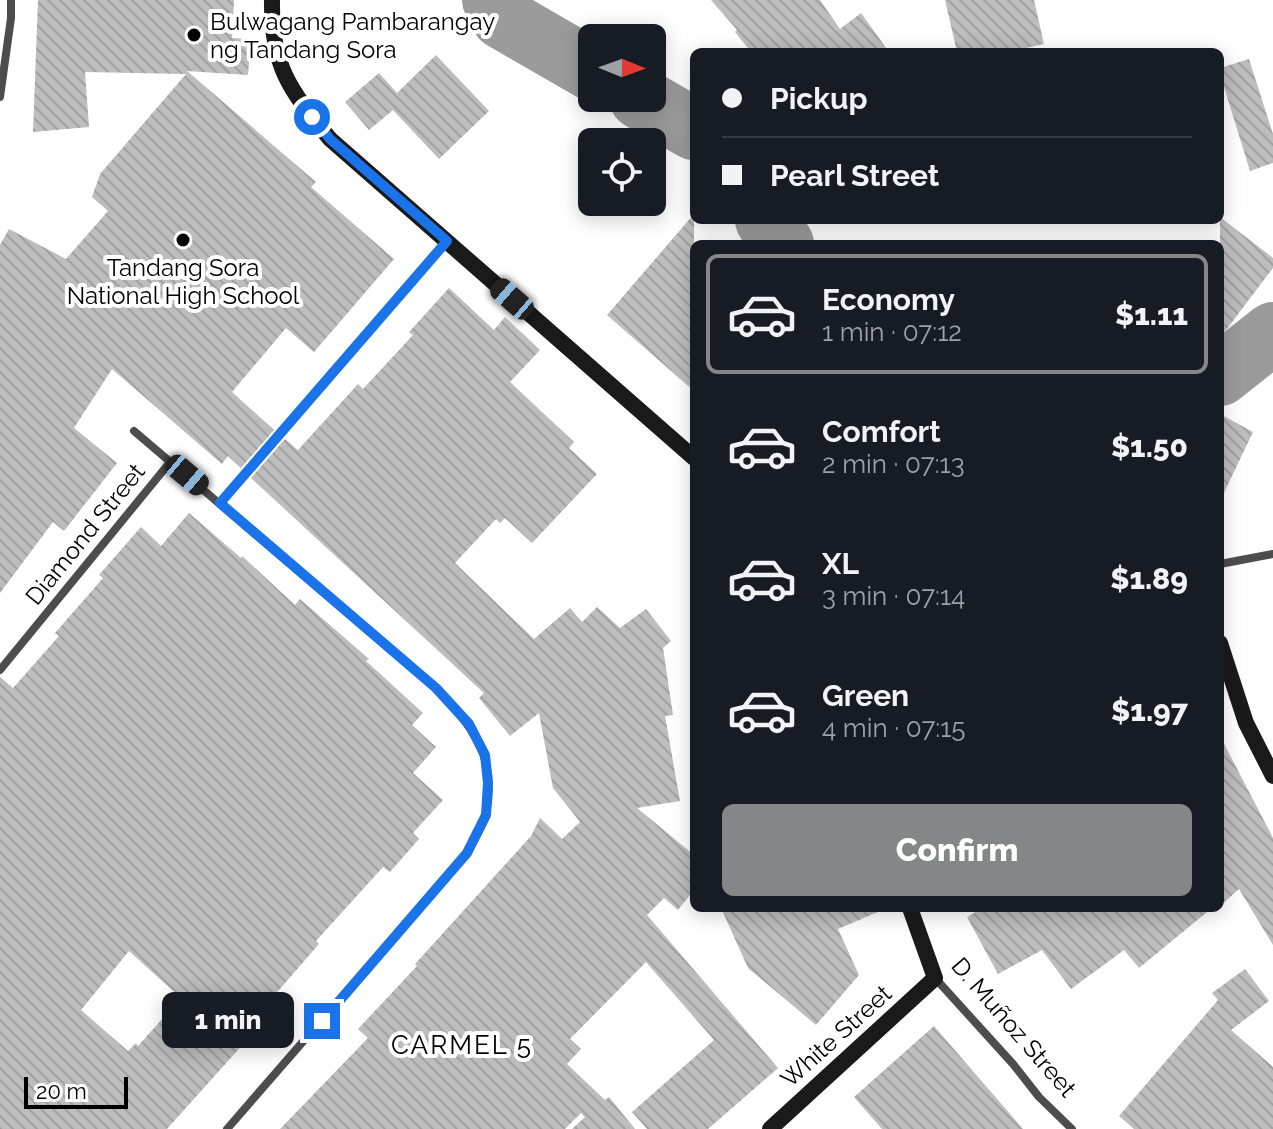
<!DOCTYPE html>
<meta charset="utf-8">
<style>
body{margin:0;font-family:Raleway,sans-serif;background:#20242c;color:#f1f3f6;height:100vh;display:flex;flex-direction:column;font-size:30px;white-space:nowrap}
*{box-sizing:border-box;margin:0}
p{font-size:26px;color:#9ea1a6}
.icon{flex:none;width:44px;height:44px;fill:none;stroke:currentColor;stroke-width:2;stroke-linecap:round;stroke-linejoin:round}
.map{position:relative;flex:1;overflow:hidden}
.side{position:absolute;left:690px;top:240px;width:534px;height:672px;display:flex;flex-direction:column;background:#171b24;border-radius:12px;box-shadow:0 4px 20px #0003}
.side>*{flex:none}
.guide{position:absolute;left:690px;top:48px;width:534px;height:176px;border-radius:12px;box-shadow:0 4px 20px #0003;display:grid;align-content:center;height:176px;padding:0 32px;background:#171b24}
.needle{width:52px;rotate:91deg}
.tools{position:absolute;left:578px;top:24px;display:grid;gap:16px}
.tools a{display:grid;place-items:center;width:88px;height:88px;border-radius:12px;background:#171b24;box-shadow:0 4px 20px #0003;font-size:40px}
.scale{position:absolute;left:24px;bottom:20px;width:104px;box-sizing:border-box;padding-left:8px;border:4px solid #000;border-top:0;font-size:22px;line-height:28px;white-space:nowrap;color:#000;-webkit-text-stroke:6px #fff;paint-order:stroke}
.end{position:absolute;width:36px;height:36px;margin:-18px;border:10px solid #1a73e8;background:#fff;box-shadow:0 0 0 4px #fff}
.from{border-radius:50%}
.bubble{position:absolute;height:56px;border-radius:12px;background:#171b24;box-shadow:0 4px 20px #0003;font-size:26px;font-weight:800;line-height:56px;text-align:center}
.car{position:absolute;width:24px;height:48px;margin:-24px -12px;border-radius:10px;box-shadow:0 0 6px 2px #0007;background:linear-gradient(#222 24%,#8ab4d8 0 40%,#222 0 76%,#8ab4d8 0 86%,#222 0)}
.guide b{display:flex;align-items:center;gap:28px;height:76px;font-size:30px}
.guide b+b{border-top:2px solid #363941}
.guide i{width:20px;height:20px;background:#f1f3f6}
ul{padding:14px 0 0;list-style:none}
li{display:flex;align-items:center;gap:24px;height:120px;margin:0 16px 12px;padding:0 16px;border:4px solid transparent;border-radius:12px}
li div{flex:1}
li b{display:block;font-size:30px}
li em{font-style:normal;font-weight:800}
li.current{border-color:#858687}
li>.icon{width:72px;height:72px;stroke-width:1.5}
.cta{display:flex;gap:16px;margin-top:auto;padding:16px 32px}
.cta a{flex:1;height:92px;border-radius:12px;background:#858687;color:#fff;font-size:32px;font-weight:800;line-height:92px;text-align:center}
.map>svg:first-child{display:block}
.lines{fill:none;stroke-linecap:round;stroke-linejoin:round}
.river{stroke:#9b9b9b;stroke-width:62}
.building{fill:url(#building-back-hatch);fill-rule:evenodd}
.street{stroke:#4d4d4d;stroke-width:8}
.secondary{stroke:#1a1a1a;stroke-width:16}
.route{stroke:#1a73e8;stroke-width:10}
.poi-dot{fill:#000;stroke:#fff;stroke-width:3}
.labels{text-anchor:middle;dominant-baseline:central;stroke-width:8;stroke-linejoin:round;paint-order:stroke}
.poi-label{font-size:24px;fill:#000;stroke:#fff;text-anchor:start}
.street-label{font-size:24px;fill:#000;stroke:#fff}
.neighbourhood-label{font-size:26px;letter-spacing:2px;fill:#000;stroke:#fff}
</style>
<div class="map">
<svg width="1273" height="1129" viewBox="0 0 1273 1129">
<defs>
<pattern id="building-back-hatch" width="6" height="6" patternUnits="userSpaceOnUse" patternTransform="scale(2)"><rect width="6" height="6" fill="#bdbdbd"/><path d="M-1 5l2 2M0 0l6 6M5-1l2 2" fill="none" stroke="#a1a1a1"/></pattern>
</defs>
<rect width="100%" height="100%" fill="#fff"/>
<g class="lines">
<path class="river" d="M 493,0 L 502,18 L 592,70
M 640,98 L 694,129
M 766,220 L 783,244
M 1220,375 L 1273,333"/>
</g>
<path class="building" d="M 38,0 L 234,0 L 232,38 L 251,39 L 248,75 L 187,71 L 316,182 L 311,187 L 394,259 L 314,352 L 286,328 L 232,392 L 274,430 L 241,468 L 228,456 L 222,464 L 112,369 L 74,428 L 117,463 L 64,531 L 53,522 L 0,593 L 0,245 L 9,229 L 66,259 L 108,211 L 92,197 L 100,174 L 186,74 L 85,72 L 89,127 L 33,132 Z
M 711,0 L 820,0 L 840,29 L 861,13 L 889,52 L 751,52 L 735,32 L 737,30 Z
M 945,0 L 1034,0 L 1044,44 L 1008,52 L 957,52 Z
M 436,55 L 489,111 L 439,159 L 393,110 L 369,130 L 345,102 L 379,73 L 397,93 Z
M 1249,59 L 1273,134 L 1273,163 L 1250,171 L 1220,74 L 1220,68 Z
M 694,214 L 694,391 L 607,315 Z
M 1220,217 L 1273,258 L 1273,268 L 1220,338 Z
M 449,288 L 494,330 L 505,317 L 540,350 L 510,382 L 574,442 L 569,448 L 597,474 L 532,543 L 505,518 L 500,523 L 496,519 L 455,563 L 534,639 L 570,608 L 582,622 L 597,607 L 620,628 L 646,609 L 671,641 L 663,648 L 673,715 L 665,716 L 680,801 L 637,808 L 694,855 L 694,890 L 678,910 L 664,898 L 647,915 L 778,1068 L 708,1129 L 647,1129 L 632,1112 L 714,1040 L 646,962 L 570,1039 L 581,1049 L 567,1064 L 605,1100 L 609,1097 L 635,1129 L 572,1129 L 585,1117 L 581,1113 L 565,1129 L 280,1129 L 368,1038 L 358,1029 L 417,966 L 415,964 L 531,836 L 540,818 L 562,839 L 580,822 L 553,788 L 539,713 L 510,736 L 479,698 L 484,693 L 251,478 L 285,439 L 298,450 L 358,384 L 363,389 L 413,335 L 409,332 Z
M 1220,414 L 1253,432 L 1220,501 Z
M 189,513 L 241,558 L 242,556 L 295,605 L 300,599 L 369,659 L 366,661 L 423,713 L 412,725 L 436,747 L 413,773 L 443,800 L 413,833 L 419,839 L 390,872 L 383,867 L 316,941 L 319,944 L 272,998 L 279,1004 L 167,1129 L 0,1129 L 0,677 L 13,688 L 59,636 L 55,633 L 103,578 L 99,575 L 141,527 L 161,546 ZM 129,951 L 181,998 L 138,1046 L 136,1043 L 128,1051 L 81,1010 Z
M 1220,736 L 1273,838 L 1273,945 L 1239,889 L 1220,906 Z
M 721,908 L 887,908 L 838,929 L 859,975 L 816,1025 L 748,968 Z
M 982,908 L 1212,908 L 1139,968 L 1124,950 L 1071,989 L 1042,950 L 998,974 L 967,917 Z
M 1245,969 L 1269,1001 L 1231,1030 L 1273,1067 L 1273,1129 L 1134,1129 L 1119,1116 L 1218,1000 L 1212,993 Z
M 934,1026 L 1023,1129 L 882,1129 L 854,1097 Z"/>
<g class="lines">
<path class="street" d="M 0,97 L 11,18 L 11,0
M 134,431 L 436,688 C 472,727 498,757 486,814 C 483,827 473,841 467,853 L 227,1129
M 220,503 L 447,241
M 1220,564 L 1273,554
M 0,670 L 171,461
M 935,978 L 1013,1064 L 1039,1097 L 1072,1129"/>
<path class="secondary" d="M 272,0 C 271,67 290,90 330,139 L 694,458
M 1220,643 L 1246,723 L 1273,776
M 770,1129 L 935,978 L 910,908"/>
</g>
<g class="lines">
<path class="route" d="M 312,117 L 330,139 L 447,241 L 220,503 L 436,688 L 469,724 L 485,755 L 488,783 L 486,815 L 467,853 L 322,1021"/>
</g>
<g class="poi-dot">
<circle cx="194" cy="35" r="8"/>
<circle cx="183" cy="240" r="8"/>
</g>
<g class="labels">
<g class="poi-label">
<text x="210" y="21">Bulwagang Pambarangay<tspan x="210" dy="28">ng Tandang Sora</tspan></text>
<text x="183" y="267" text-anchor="middle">Tandang Sora<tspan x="183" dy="28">National High School</tspan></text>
</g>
<g class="street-label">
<text transform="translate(85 534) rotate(-51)">Diamond Street</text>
<text transform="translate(1014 1027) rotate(49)">D. Muñoz Street</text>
<text transform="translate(836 1036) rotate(-42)">White Street</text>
</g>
<g class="neighbourhood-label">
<text x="462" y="1045">CARMEL 5</text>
</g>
</g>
</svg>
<div class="tools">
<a><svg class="needle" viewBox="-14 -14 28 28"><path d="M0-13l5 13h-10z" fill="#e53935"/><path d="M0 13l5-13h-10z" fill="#9ea1a6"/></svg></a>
<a><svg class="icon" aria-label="locate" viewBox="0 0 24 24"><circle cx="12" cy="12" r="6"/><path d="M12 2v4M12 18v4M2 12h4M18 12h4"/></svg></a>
</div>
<div class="scale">20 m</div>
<i class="end from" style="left:312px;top:117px"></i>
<i class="end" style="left:322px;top:1021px"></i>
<div class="bubble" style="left:162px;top:992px;width:132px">1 min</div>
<i class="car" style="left:512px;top:299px;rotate:311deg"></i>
<i class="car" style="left:187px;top:475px;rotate:130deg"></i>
<div class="guide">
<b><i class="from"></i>Pickup</b>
<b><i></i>Pearl Street</b>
</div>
<section class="side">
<ul>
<li class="current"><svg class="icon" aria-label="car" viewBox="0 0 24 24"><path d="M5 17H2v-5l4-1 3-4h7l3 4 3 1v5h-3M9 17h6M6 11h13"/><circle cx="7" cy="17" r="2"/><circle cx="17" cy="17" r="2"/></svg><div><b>Economy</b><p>1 min · 07:12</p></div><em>$1.11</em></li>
<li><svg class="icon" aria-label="car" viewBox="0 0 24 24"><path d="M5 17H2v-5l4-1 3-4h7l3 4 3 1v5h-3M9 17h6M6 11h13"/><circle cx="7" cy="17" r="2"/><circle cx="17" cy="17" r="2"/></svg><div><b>Comfort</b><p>2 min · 07:13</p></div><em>$1.50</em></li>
<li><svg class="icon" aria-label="car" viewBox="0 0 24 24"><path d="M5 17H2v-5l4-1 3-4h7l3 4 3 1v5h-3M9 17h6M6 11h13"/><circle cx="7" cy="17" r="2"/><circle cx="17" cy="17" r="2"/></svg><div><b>XL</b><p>3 min · 07:14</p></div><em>$1.89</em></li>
<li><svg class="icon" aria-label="car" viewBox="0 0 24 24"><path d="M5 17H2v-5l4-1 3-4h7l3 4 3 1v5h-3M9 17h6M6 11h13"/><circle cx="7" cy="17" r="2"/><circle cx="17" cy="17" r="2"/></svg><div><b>Green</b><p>4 min · 07:15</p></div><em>$1.97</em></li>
</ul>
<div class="cta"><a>Confirm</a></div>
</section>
</div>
